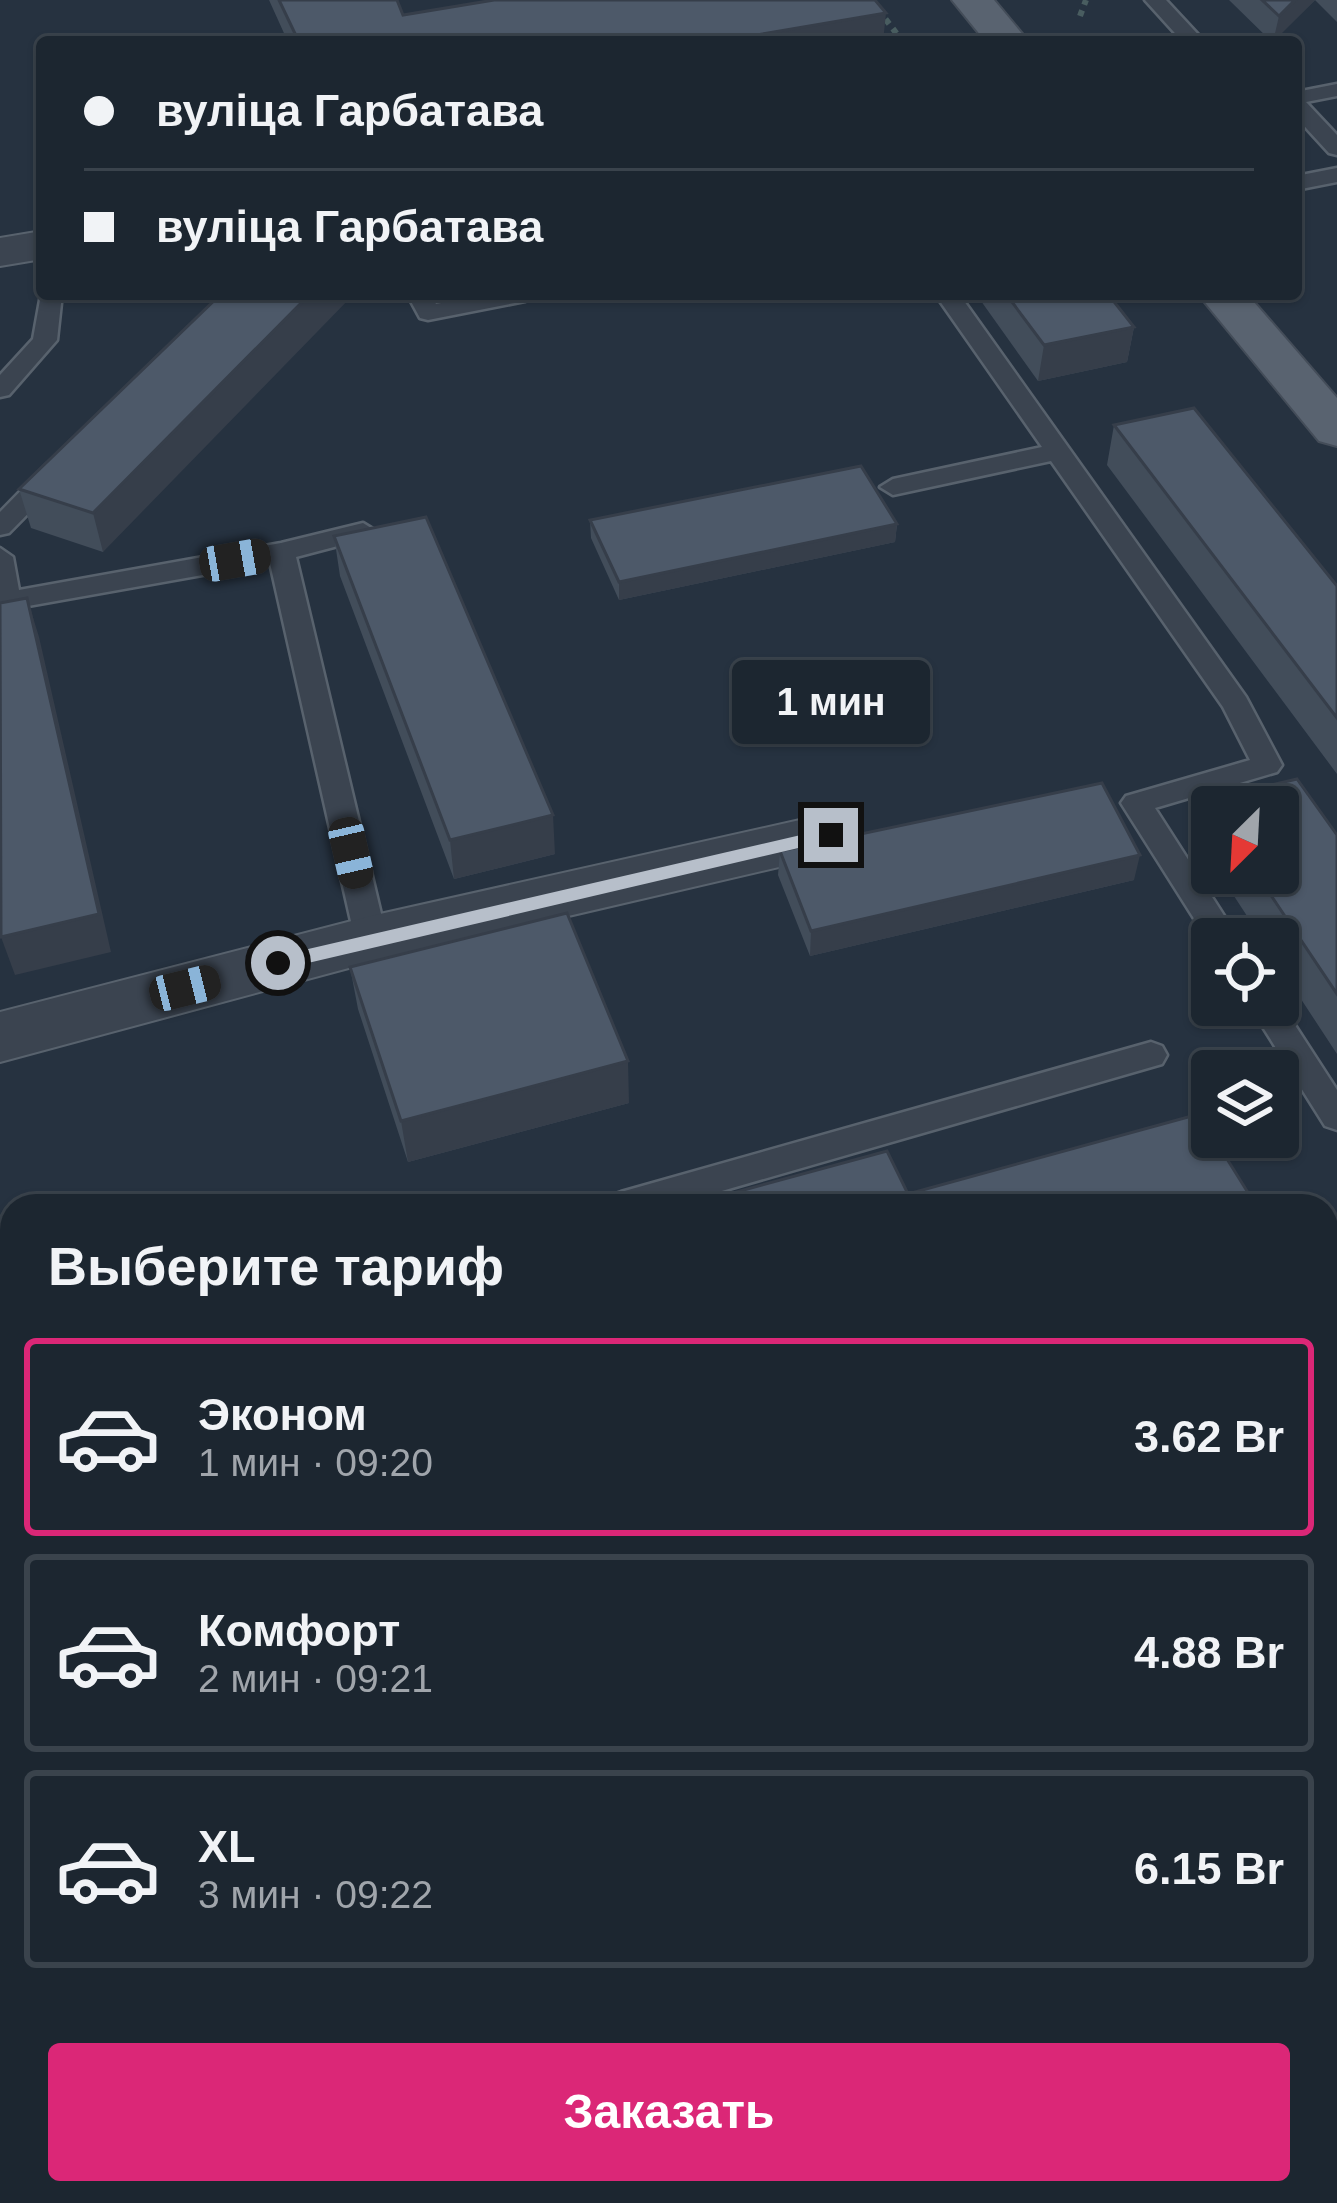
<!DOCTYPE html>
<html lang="ru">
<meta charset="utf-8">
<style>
body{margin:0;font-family:Helvetica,sans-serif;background:#252e38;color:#f1f3f6;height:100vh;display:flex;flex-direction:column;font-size:45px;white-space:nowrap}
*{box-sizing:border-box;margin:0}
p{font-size:39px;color:#a0a5ab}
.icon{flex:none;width:66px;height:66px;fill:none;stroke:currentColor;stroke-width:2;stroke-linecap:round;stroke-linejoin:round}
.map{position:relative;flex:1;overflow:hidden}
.details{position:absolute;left:0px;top:1194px;width:1338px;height:1011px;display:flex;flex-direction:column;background:#1c2630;border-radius:36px 36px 0 0;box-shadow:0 3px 9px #0004,0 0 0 3px #3a434c}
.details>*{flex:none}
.hud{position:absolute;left:36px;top:36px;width:1266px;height:264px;border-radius:12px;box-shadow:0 3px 9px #0004,0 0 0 3px #3a434c;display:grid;align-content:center;height:264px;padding:0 48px;background:#1c2630}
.needle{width:78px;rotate:204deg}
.buttons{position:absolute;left:1191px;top:786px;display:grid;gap:24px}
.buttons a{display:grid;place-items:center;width:108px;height:108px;border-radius:12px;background:#1c2630;box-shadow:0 3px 9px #0004,0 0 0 3px #3a434c;font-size:60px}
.end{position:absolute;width:54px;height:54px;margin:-27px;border:15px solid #b7bfca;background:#111;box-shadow:0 0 0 6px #111}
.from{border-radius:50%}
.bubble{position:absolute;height:84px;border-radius:12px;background:#1c2630;box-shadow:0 3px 9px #0004,0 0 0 3px #3a434c;font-size:39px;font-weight:800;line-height:84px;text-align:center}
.car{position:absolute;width:36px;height:72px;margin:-36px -18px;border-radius:15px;box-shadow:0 0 9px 3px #0007;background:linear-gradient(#222 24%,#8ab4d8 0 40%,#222 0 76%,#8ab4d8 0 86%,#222 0)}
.hud b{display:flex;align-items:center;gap:42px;height:114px;font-size:45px}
.hud b+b{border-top:3px solid #3a434c}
.hud i{width:30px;height:30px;background:#f1f3f6}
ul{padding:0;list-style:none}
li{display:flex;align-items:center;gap:36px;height:198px;margin:0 24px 18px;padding:0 24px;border:6px solid #3a434c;border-radius:12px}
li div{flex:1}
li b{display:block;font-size:45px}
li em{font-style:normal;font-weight:800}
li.on{border-color:#db2777}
li>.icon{width:108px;height:108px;stroke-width:1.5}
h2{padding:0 48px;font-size:54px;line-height:144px}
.cta{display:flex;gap:24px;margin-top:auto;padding:24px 48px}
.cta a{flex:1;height:138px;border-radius:12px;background:#db2777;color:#fff;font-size:48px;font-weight:800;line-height:138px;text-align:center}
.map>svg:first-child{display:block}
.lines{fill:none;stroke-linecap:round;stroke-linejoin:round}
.service-casing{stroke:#58626d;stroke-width:5}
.minor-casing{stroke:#58626d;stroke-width:4}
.tertiary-casing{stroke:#58626d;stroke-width:4}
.primary-casing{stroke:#444d59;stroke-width:4}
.path{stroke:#495d60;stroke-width:6;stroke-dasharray:6 6;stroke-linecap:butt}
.service{fill:#3b4450;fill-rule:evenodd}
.minor{fill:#3b4450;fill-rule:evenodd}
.tertiary{fill:#3b4450;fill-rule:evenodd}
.primary{fill:#596370;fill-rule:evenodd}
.wall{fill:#424d5a}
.shaded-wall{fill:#363e4a}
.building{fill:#4d5969;stroke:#363e4a;stroke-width:3}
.route{fill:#b7bfca}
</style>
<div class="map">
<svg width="1337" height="2203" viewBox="0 0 1337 2203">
<rect width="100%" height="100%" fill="#263240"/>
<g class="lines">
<defs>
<path id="service" d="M 1145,0 L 1166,0 L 1205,42 L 1183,42 Z
M 1337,84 L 1337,96 L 1306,102 L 1337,135 L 1337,155 L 1329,153 L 1296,117 L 1296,92 Z
M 1337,168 L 1337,182 L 1296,190 L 1296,176 Z
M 42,289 L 42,294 L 62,294 L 57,340 L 9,395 L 0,397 L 0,375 L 33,339 Z
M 407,294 L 431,294 L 436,304 L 488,294 L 537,294 L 525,301 L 428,320 L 420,318 Z
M 935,294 L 959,294 L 1246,697 L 1282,765 L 1277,772 L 1155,808 L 1239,939 L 1212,939 L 1212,947 L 1121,803 L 1126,796 L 1250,760 L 1223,707 L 1051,461 L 893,495 L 880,487 L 893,479 L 1042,447 Z
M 56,462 L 65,464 L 69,470 L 65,476 L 9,533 L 0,535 L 0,512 L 47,464 Z
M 363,523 L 376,531 L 372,537 L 296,557 L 387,939 L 382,947 L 360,947 L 355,939 L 270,563 L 0,611 L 0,548 L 13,557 L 19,590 L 281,543 Z
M 1278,999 L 1337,1090 L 1337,1130 L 1325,1126 L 1249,1005 L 1278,1005 Z
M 1151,1042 L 1162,1046 L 1167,1055 L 1162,1064 L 670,1206 L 604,1206 L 609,1196 L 621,1192 Z
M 12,1354 L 12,1386 L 0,1389 L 0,1357 Z
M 0,1886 L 12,1891 L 12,2005 L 0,2000 Z
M 20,2193 L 66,2193 L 67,2203 L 21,2203 Z
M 726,2193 L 772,2193 L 775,2203 L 729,2203 Z
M 1076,2193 L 1123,2193 L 1127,2203 L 1080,2203 Z"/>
<path id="minor" d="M 831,813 L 852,820 L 861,835 L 852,850 L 371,962 L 0,1062 L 0,1012 L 371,916 Z"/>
<path id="tertiary" d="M 42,231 L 42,259 L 0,266 L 0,238 Z
M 1337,1318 L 1337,1380 L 1326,1383 L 1326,1321 Z
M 12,1730 L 12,1810 L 0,1813 L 0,1733 Z"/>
<path id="primary" d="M 952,0 L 994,0 L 1029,42 L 986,42 Z
M 1198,294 L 1247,294 L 1337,398 L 1337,446 L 1319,441 Z"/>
</defs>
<use href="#service" class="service-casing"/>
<use href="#minor" class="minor-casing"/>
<use href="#tertiary" class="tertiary-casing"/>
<use href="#primary" class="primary-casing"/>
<path class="path" d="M 871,0 L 903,42
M 1080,16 L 1086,0"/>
<use href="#service" class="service"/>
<use href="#minor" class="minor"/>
<use href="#tertiary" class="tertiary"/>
<use href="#primary" class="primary"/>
</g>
<path class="wall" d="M 269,0 L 397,0 L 403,15 L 883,42 L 288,42 Z
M 1229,0 L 1337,0 L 1337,22 L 1315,0 L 1272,42 Z
M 221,294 L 103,552 L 31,528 L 19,489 Z
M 976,294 L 1108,294 L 1134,327 L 1127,362 L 1038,381 Z
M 1114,425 L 1337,586 L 1337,774 L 1107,465 Z
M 590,520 L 897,524 L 895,542 L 619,600 L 591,538 Z
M 334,536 L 555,854 L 454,879 L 340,576 Z
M 1207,800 L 1337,835 L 1337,1054 L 1278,964 L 1278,939 L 1262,939 L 1219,873 L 1278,873 L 1212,807 L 1212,863 L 1196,839 Z
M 780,851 L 1134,880 L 810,956 L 778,875 Z
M 350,967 L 629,1103 L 408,1162 L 358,1009 Z
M 1337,1623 L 1337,1993 L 1326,1996 L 1326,1626 Z
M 882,2193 L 980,2193 L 983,2203 L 885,2203 Z"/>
<path class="shaded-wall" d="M 1295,0 L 1315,0 L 1273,42 L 1279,16 Z
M 886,13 L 883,42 L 715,42 Z
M 310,294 L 354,294 L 103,552 L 93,513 Z
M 1134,327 L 1127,362 L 1038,381 L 1044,345 Z
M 897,524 L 895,542 L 619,600 L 619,582 Z
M 27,598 L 39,637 L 111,952 L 15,975 L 1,937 Z
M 553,815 L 555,854 L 454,879 L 450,840 Z
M 1140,855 L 1134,880 L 810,956 L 811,931 Z
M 628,1061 L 629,1103 L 408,1162 L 401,1121 Z
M 1252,1199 L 1250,1206 L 1227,1206 Z
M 12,1508 L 12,1549 L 0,1552 L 0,1512 Z
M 1337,1976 L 1337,1993 L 1326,1996 L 1326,1988 Z
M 260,2193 L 325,2193 L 298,2203 L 233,2203 Z"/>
<path class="building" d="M 279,0 L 397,0 L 403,15 L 494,0 L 875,0 L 886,13 L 715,42 L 299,42 Z
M 1262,0 L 1295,0 L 1279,16 Z
M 221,294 L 310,294 L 93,513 L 19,489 Z
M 1006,294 L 1108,294 L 1134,327 L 1044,345 Z
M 1194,408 L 1337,586 L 1337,718 L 1114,425 Z
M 861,466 L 897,524 L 619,582 L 590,520 Z
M 426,517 L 553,815 L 450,840 L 334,536 Z
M 27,598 L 99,914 L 1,937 L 0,603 Z
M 1297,779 L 1337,835 L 1337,994 L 1256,873 L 1278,873 L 1278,807 L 1212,808 L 1207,800 Z
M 1102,783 L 1140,855 L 811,931 L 780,851 Z
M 567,913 L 628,1061 L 401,1121 L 350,967 Z
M 1199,1114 L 1252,1199 L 1227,1206 L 685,1206 L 887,1151 L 908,1194 Z
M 12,1406 L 12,1508 L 0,1512 L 0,1410 Z
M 1337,1623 L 1337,1973 L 1326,1950 L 1326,1626 Z
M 167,2193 L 260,2193 L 233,2203 L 168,2203 Z
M 476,2193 L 668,2193 L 671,2203 L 478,2203 Z
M 887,2193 L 980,2193 L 983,2203 L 891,2203 Z"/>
<path class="route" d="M 831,828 L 837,830 L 837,839 L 278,970 L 269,963 L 278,956 Z"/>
</svg>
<div class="buttons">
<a><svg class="needle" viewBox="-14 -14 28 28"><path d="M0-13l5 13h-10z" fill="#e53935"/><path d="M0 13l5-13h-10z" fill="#a0a5ab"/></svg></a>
<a><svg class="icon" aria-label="locate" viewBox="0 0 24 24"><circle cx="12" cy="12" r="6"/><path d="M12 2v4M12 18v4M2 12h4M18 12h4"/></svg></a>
<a><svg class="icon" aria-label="layers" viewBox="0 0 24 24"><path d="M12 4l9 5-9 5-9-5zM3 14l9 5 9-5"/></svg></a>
</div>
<i class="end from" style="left:278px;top:963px"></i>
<i class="end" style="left:831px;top:835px"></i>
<div class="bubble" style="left:732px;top:660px;width:198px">1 мин</div>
<i class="car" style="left:235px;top:560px;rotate:80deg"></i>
<i class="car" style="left:351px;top:853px;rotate:167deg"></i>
<i class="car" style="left:185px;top:988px;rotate:76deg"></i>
<div class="hud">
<b><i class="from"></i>вуліца Гарбатава</b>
<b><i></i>вуліца Гарбатава</b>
</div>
<section class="details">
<h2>Выберите тариф</h2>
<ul>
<li class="on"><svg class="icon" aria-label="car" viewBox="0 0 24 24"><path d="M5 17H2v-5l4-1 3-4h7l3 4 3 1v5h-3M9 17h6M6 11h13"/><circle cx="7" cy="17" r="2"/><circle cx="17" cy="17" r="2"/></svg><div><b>Эконом</b><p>1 мин · 09:20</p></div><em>3.62 Br</em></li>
<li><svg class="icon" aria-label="car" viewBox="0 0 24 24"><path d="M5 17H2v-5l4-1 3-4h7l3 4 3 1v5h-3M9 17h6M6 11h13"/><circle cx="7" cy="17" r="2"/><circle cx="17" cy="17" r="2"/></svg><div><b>Комфорт</b><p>2 мин · 09:21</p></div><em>4.88 Br</em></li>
<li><svg class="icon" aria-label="car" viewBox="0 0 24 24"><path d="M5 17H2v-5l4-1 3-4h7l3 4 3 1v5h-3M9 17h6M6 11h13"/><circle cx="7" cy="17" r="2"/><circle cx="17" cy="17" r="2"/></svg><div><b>XL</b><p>3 мин · 09:22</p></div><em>6.15 Br</em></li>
</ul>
<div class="cta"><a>Заказать</a></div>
</section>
</div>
